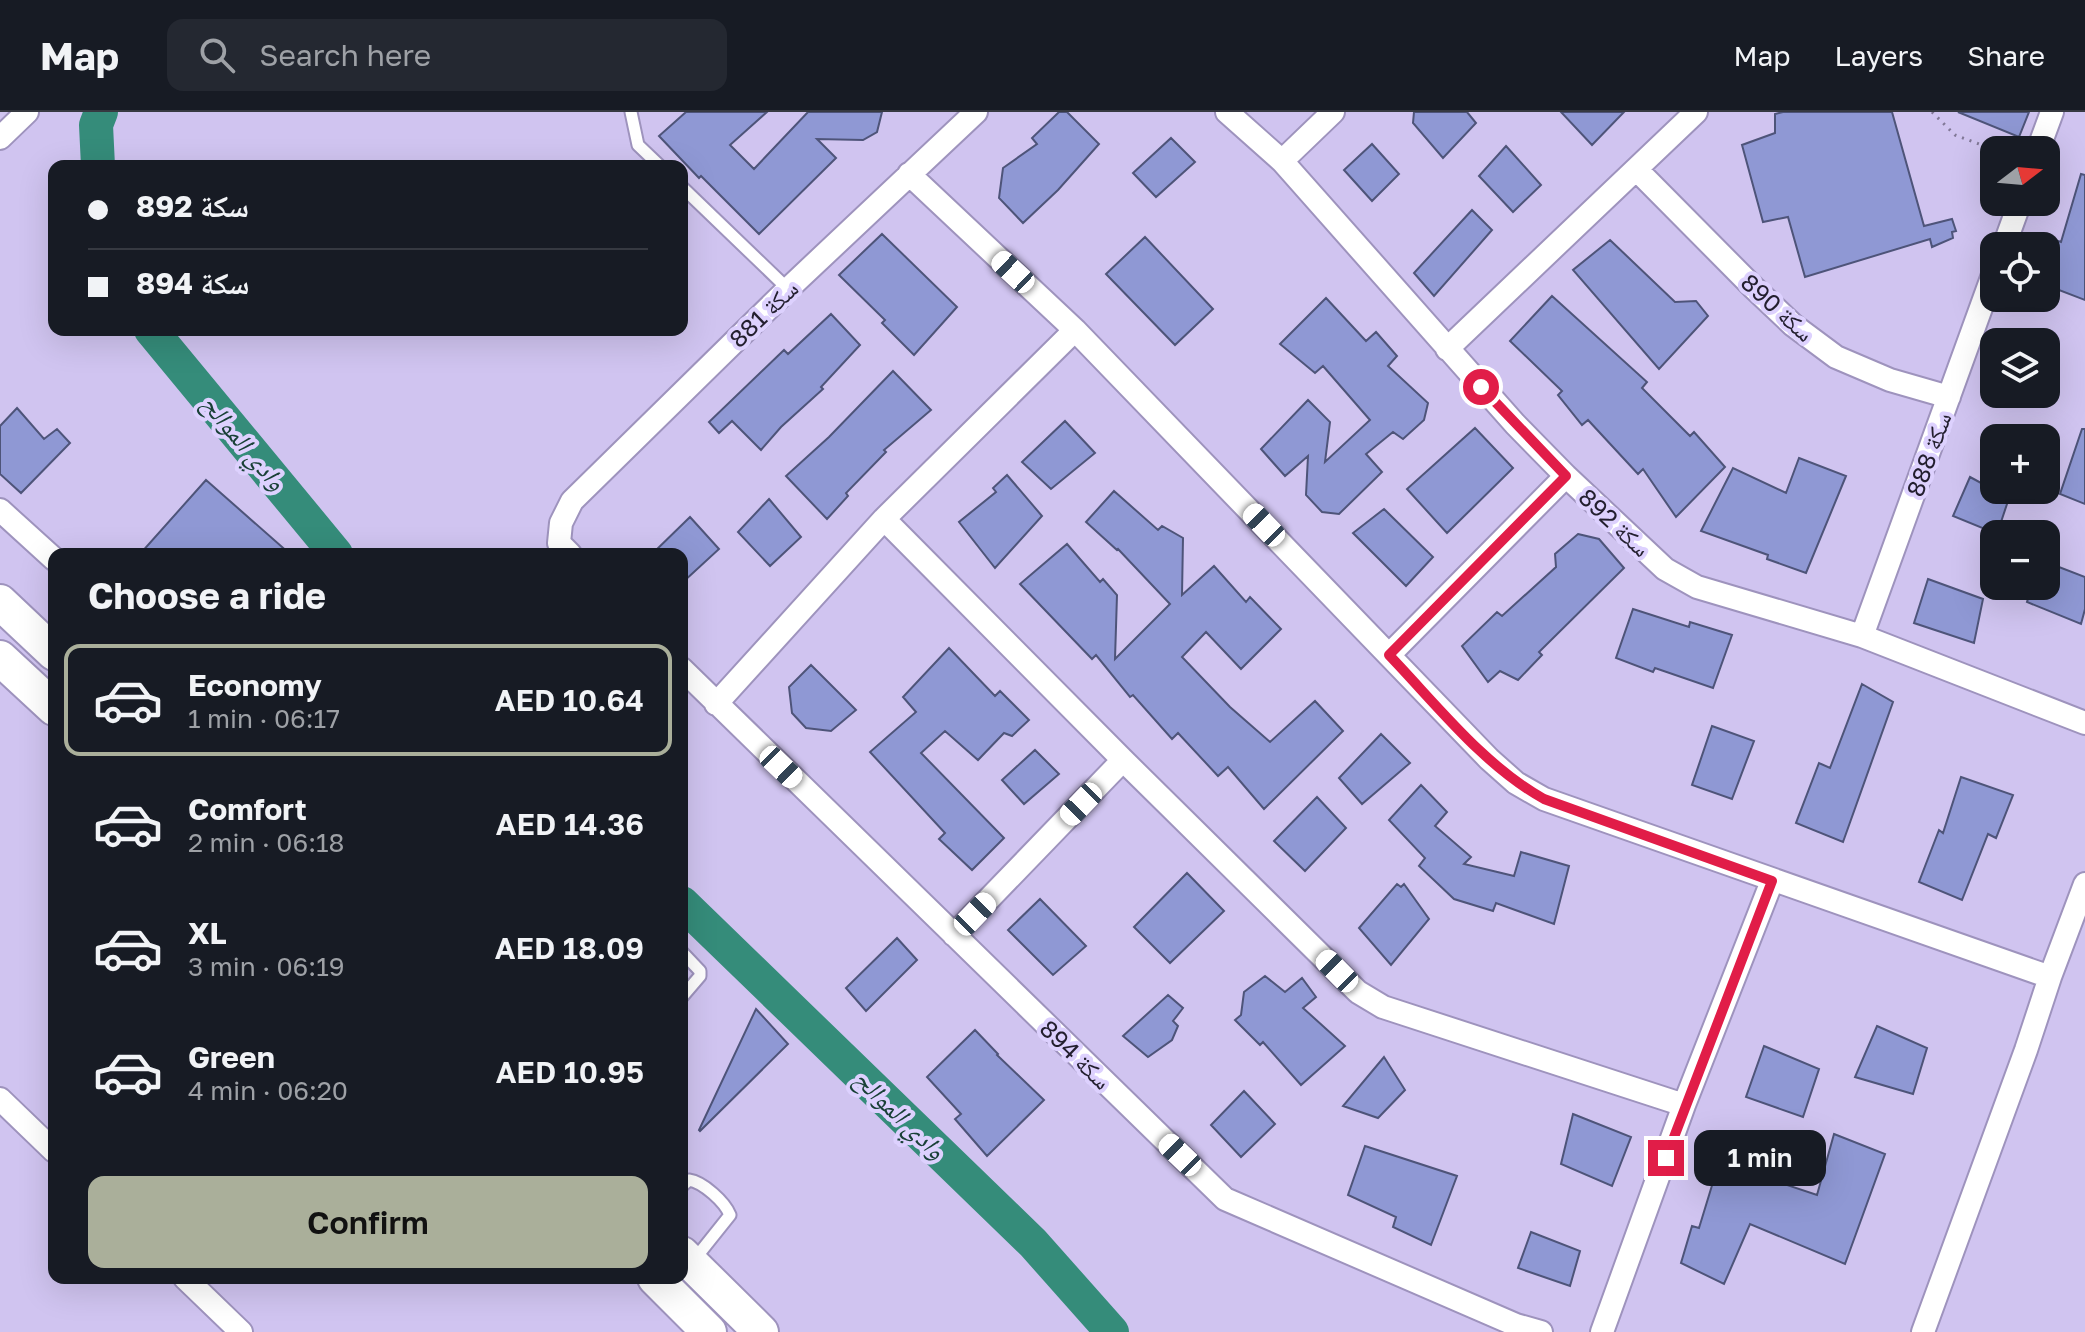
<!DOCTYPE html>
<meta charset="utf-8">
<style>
body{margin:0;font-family:"Golos Text","Noto Naskh Arabic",sans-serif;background:#242831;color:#f1f3f6;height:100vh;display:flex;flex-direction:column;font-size:30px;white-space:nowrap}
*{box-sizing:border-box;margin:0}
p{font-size:26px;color:#9ea1a6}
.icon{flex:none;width:44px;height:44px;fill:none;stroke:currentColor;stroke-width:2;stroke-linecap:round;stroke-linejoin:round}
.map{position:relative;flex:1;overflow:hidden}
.sheet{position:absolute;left:48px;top:436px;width:640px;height:736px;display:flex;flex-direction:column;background:#171b24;border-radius:16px;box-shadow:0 8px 32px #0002}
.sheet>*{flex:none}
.banner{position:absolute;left:48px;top:48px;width:640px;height:176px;border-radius:16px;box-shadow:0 8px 32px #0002;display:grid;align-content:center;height:176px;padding:0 40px;background:#171b24}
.needle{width:52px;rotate:74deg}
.controls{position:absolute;left:1980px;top:24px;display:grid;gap:16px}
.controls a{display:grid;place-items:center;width:80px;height:80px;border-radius:16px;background:#171b24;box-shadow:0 8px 32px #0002;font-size:40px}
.end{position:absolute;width:36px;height:36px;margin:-18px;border:10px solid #e11d48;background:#fff;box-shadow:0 0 0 4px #fff}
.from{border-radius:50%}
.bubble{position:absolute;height:56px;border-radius:16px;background:#171b24;box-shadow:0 8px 32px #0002;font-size:26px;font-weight:600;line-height:56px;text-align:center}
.car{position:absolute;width:24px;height:48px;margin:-24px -12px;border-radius:10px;box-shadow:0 0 6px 2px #0007;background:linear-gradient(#fff 24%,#345 0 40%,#fff 0 76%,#345 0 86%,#fff 0)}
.banner b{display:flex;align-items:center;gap:28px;height:76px;font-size:30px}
.banner b+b{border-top:2px solid #363941}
.banner i{width:20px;height:20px;background:#f1f3f6}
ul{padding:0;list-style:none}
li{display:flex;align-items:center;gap:24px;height:112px;margin:0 16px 12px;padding:0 24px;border:4px solid transparent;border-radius:16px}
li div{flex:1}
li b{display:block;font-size:30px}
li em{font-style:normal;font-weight:600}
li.on{border-color:#aaaf9a}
li>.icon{width:72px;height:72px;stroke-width:1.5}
h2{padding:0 40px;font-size:36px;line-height:96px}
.cta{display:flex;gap:16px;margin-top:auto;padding:16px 40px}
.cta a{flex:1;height:92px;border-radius:16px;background:#aaaf9a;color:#111;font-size:32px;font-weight:600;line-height:92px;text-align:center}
header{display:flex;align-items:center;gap:48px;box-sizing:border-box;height:112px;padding:0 40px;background:#171b24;border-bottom:2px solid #363941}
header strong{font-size:38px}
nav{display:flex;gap:44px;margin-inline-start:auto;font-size:28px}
.search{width:560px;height:72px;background:#242831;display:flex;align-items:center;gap:20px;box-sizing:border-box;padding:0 28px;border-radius:16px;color:#9ea1a6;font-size:30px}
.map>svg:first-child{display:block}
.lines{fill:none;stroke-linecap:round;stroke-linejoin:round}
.river{stroke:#358c7a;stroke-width:34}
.building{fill:#8f98d4;stroke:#4e5479;stroke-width:2}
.lane-casing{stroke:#9e93bd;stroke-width:15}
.street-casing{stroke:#9e93bd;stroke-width:26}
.primary-casing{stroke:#9e93bd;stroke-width:38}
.path{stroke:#817897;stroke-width:3;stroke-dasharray:2 6;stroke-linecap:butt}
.lane{stroke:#fff;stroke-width:11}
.street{stroke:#fff;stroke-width:22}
.primary{stroke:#fff;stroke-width:34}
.route{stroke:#e11d48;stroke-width:10}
.labels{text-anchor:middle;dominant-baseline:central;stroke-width:8;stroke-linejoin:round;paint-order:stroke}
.street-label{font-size:24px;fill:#231f2f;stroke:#ddd1fe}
.water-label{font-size:26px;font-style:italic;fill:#194037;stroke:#ddd1fe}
</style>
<header>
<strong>Map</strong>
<div class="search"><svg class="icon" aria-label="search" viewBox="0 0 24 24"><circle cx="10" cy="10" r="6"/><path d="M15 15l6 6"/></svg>Search here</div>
<nav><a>Map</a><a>Layers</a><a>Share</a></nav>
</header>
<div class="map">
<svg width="2085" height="1220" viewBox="0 0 2085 1220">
<rect width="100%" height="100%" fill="#d0c4f0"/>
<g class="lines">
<path class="river" d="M 98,54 L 96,13 L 101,0
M 151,218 L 336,442
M 682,791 L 1033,1131 L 1112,1220"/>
</g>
<path class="building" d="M 686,0 L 767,0 L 730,33 L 754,57 L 808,0 L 882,0 L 877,20 L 863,28 L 817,27 L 836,46 L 759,122 L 701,64 L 699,66 L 659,24 Z
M 1059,0 L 1067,0 L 1099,32 L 1058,78 L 1023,111 L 999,86 L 1003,56 L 1037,32 L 1032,26 Z
M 1414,0 L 1467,0 L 1476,11 L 1443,46 L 1413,11 Z
M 1561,0 L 1624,0 L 1592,33 Z
M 1783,0 L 1892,0 L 1924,114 L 1952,107 L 1956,119 L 1952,120 L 1953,126 L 1932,135 L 1930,127 L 1805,165 L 1788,105 L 1763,110 L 1742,33 L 1775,21 L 1775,2 Z
M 1958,0 L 2029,0 L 2019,25 Z
M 1171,26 L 1195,50 L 1156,85 L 1133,61 Z
M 1372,32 L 1399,62 L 1372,89 L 1344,58 Z
M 1506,34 L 1541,73 L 1513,100 L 1479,64 Z
M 2081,62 L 2085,63 L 2085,188 L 2046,173 L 2046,147 L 2052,127 L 2061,130 Z
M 1472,98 L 1492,118 L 1434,184 L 1414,161 Z
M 882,122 L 957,195 L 914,243 L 882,211 L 885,208 L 839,163 Z
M 1145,125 L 1213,197 L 1175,233 L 1106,162 Z
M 1610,128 L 1675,190 L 1696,189 L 1708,204 L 1659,257 L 1573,158 Z
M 1552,184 L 1647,270 L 1642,276 L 1690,324 L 1694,320 L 1725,355 L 1676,405 L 1643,357 L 1638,362 L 1588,308 L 1582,313 L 1558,283 L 1562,279 L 1510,229 Z
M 1326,186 L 1366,229 L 1376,220 L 1397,244 L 1388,254 L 1428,291 L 1424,308 L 1403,327 L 1393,320 L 1366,342 L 1382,360 L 1339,402 L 1322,400 L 1306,383 L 1308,344 L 1285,364 L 1261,337 L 1308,288 L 1330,310 L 1325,350 L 1370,308 L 1323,254 L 1315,261 L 1280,232 Z
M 831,202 L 860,233 L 821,275 L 823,277 L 781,315 L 761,338 L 732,309 L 719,321 L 709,310 L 784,238 L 788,242 Z
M 893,259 L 931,298 L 884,338 L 886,340 L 846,381 L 848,384 L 827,407 L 786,364 L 829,325 Z
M 17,296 L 44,327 L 57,317 L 70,331 L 21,381 L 0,362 L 0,314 Z
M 1065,309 L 1095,341 L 1051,377 L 1022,350 Z
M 1475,316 L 1513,356 L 1447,421 L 1407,377 Z
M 2082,317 L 2085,317 L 2085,392 L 2060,382 Z
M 1799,346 L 1846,364 L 1806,461 L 1767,447 L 1768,443 L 1701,419 L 1733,356 L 1786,381 Z
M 1007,363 L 1042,404 L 995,456 L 959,410 L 996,380 L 993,376 Z
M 1970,365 L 2009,386 L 1997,422 L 1953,404 Z
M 206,368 L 290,442 L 140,442 Z
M 1114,379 L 1158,418 L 1162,414 L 1183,426 L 1182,483 L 1214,454 L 1246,490 L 1250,485 L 1281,517 L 1241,557 L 1206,520 L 1182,545 L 1230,595 L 1270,630 L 1315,589 L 1343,619 L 1264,697 L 1228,655 L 1218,664 L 1178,621 L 1172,627 L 1133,583 L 1130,585 L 1096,543 L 1092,547 L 1020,472 L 1067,432 L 1100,470 L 1103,467 L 1117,483 L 1115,547 L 1170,492 L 1118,437 L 1117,438 L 1086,410 Z
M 769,387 L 801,425 L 770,454 L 738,420 Z
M 1384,397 L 1433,445 L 1406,474 L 1353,421 Z
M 690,405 L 719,437 L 682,471 L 682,442 L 652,442 Z
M 1578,422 L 1599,427 L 1624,456 L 1539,540 L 1542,543 L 1518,568 L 1500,559 L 1488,570 L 1462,534 L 1497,500 L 1502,504 L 1556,455 L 1555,442 Z
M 2046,450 L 2085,465 L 2085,497 L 2081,512 L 2027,490 L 2032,474 L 2046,474 Z
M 1928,467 L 1983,487 L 1974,531 L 1914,511 Z
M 1633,497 L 1689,515 L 1690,510 L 1732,523 L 1713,576 L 1655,556 L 1653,560 L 1616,546 Z
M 949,536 L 995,584 L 1000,579 L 1029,608 L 1012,624 L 1004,621 L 978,648 L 945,619 L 921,641 L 1004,726 L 972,758 L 939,727 L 945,721 L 870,640 L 916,600 L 903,585 Z
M 811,553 L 856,598 L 831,619 L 806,616 L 792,601 L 789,575 Z
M 1862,572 L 1893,590 L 1843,730 L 1796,711 L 1819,651 L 1830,656 Z
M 1712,614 L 1754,629 L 1732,687 L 1692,673 Z
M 1381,622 L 1410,651 L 1362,692 L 1339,666 Z
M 1035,638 L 1059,662 L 1024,692 L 1002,668 Z
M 1961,665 L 2013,683 L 1996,726 L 1988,722 L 1962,788 L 1919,770 L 1939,718 L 1943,721 Z
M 1421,673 L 1447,700 L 1435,714 L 1471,745 L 1464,752 L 1514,764 L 1521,740 L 1569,754 L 1554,812 L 1496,791 L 1493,799 L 1454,787 L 1419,754 L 1425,746 L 1389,708 Z
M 1317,685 L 1346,716 L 1305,759 L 1274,729 Z
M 1187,761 L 1224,799 L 1170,851 L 1134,815 Z
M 1397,772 L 1401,775 L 1404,772 L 1429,807 L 1391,853 L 1359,816 Z
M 1040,787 L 1086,834 L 1053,863 L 1008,818 Z
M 897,826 L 917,848 L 866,899 L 846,876 Z
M 1265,864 L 1285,880 L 1302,866 L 1316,885 L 1303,896 L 1345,934 L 1301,973 L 1263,930 L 1260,933 L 1235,908 L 1241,903 L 1244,880 Z
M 1168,883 L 1183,896 L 1173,909 L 1178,914 L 1172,928 L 1148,945 L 1123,924 Z
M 756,897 L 788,932 L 700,1019 L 699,1018 Z
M 1877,914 L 1927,936 L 1913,982 L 1855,965 Z
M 975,918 L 998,942 L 997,943 L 1044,988 L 987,1044 L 955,1007 L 961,1002 L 927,965 Z
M 1764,934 L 1819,957 L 1803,1005 L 1746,985 Z
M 1384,945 L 1405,978 L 1378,1006 L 1343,994 Z
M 1244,979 L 1275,1012 L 1241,1045 L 1211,1013 Z
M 1573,1002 L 1631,1025 L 1612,1074 L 1561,1052 Z
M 1834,1022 L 1885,1042 L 1845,1152 L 1750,1112 L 1724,1172 L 1681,1151 L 1692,1114 L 1699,1116 L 1721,1044 L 1776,1064 L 1775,1069 L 1817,1083 Z
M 1365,1034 L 1457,1064 L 1431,1133 L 1393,1115 L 1396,1105 L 1348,1083 Z
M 1531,1120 L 1580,1139 L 1570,1174 L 1518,1156 Z"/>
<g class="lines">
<defs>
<path id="lane" d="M 631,0 L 638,33 L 660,54
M 682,75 L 788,177
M 682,840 L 700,859 L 700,864 L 682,885
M 682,1074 L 689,1068 C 703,1070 725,1090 730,1103 L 694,1148"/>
<path id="street" d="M 1227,0 L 1282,49 L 1515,312 L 1566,364 L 1665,457 L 1697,475 L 1862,524 L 2085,611
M 0,26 L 27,0
M 2038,38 L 2052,0
M 1282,49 L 1333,0
M 1637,58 L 1754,176 L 1793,213 L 1836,245 L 1890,268 L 1949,285
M 909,62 L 1075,218 L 1489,647 L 1516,671 L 1544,687 L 2050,865 L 2026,938 L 1923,1220
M 2004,134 L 2020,90
M 1447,237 L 1696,0
M 0,398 L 54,447
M 884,407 L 1123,648 L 1358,880 L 1383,895 L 1684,993
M 570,442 L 559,431 L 561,411 L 572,389 L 788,177 L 976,0
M 1862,524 L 1994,160
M 1389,543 L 1566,364
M 682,557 L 1225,1087 L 1516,1213 L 1541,1220
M 716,592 L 884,407 L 1075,218
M 954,823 L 1123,648
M 2050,865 L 2085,772
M 0,987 L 54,1039
M 185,1166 L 241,1220
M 1602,1220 L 1684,993 L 1772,769"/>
<path id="primary" d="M 0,490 L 54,541
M 0,546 L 54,596
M 682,1142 L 761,1220
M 655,1166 L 709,1220"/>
</defs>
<use href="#lane" class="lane-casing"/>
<use href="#street" class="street-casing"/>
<use href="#primary" class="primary-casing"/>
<path class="path" d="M 1932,0 L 1955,23 L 1995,38"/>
<use href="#lane" class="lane"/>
<use href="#street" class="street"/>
<use href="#primary" class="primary"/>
</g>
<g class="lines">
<path class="route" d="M 1481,275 L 1566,364 L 1389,543 C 1437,593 1483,653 1544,687 L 1772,769 L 1666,1046"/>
</g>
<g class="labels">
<g class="street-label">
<text transform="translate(1778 195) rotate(42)">سكة 890</text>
<text transform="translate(763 201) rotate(-44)">سكة 881</text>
<text transform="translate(1928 342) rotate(-70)">سكة 888</text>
<text transform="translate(1615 410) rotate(43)">سكة 892</text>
<text transform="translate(1076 942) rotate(44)">سكة 894</text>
</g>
<g class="water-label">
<text transform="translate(244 330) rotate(50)">وادي الموالح</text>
<text transform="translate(900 1002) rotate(44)">وادي الموالح</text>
</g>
</g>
</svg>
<div class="controls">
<a><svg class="needle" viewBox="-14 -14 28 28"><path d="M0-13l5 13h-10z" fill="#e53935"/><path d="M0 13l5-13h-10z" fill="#9ea1a6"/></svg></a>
<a><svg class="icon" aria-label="locate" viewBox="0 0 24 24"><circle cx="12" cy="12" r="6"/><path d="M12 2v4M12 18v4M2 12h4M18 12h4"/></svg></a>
<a><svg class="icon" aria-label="layers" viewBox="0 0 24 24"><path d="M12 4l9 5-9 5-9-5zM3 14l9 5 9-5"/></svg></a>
<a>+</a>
<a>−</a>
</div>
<i class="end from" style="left:1481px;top:275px"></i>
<i class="end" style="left:1666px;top:1046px"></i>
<div class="bubble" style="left:1694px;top:1018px;width:132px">1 min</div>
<i class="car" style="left:1013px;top:160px;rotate:313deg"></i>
<i class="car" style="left:1264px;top:413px;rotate:316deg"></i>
<i class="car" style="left:781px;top:655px;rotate:134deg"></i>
<i class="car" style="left:1081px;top:692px;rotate:224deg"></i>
<i class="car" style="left:975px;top:802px;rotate:44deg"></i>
<i class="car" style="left:1337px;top:859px;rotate:315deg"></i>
<i class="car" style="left:1180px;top:1043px;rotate:314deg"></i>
<div class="banner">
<b><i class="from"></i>سكة 892</b>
<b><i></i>سكة 894</b>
</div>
<section class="sheet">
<h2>Choose a ride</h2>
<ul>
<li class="on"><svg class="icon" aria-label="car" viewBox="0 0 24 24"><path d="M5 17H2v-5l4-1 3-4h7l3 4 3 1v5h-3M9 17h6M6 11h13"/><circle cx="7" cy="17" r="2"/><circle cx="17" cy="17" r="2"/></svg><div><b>Economy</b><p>1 min · 06:17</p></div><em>AED 10.64</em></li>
<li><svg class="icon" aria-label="car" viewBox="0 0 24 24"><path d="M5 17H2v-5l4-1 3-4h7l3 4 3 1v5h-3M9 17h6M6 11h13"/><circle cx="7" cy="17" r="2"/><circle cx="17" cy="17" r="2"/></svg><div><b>Comfort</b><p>2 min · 06:18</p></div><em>AED 14.36</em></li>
<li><svg class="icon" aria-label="car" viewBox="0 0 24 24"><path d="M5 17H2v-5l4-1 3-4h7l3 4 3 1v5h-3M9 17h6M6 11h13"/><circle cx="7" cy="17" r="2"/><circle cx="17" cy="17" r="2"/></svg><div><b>XL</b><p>3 min · 06:19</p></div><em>AED 18.09</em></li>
<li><svg class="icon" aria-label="car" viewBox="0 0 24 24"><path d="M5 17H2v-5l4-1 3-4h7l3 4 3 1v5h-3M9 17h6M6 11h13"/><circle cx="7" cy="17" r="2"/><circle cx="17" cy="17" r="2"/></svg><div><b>Green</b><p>4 min · 06:20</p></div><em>AED 10.95</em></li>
</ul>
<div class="cta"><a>Confirm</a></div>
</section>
</div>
